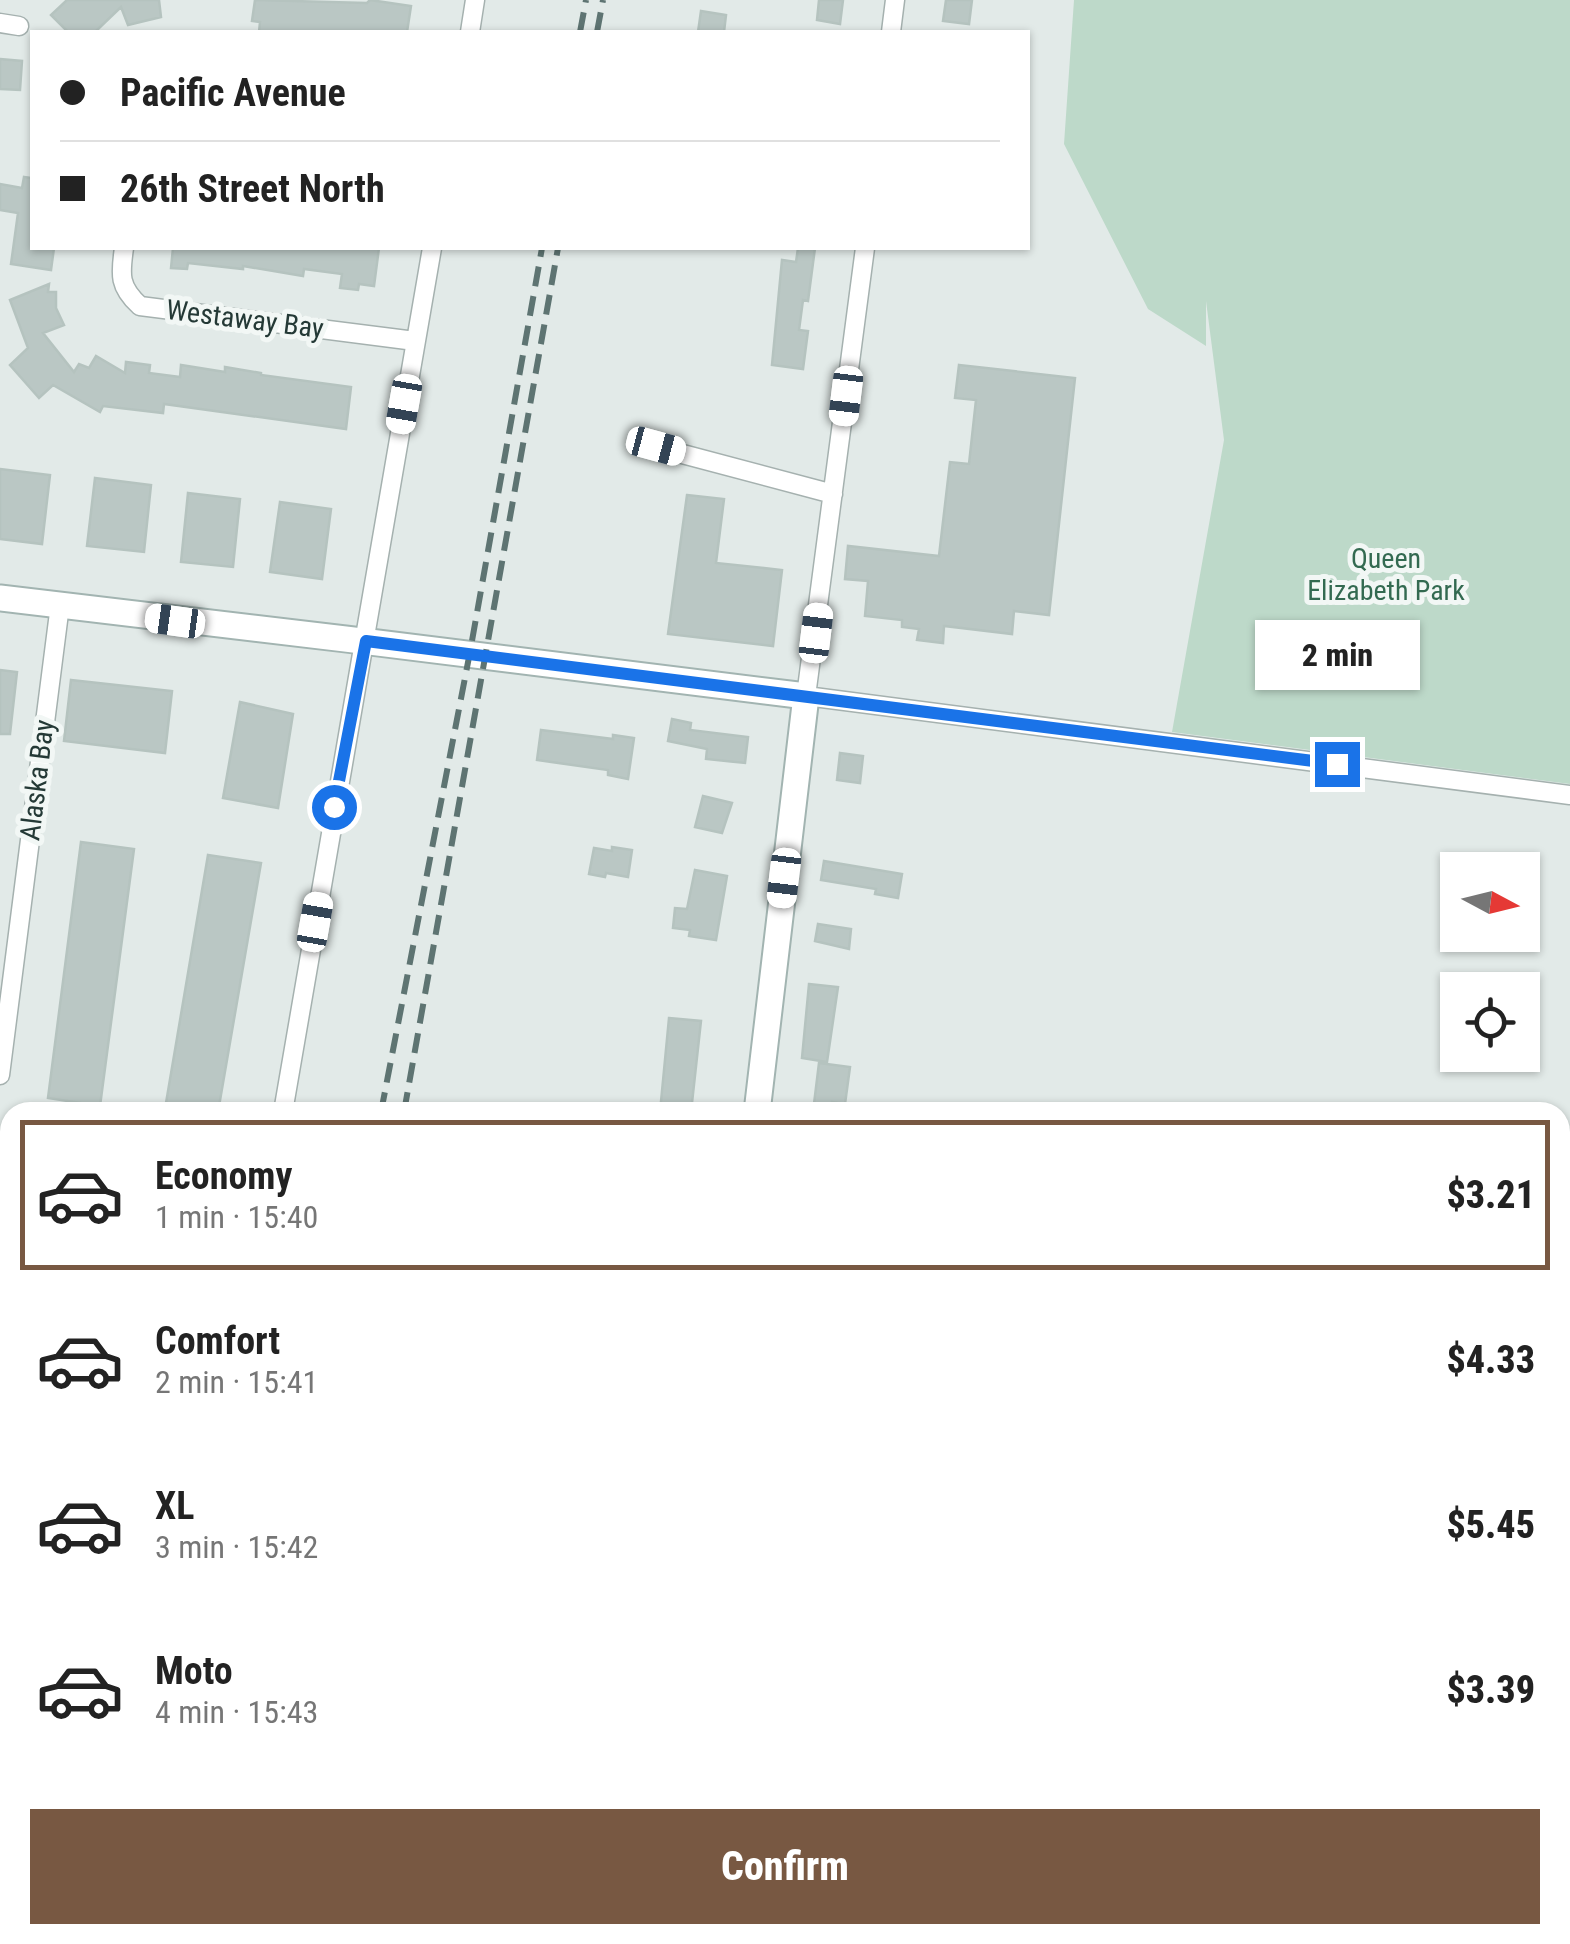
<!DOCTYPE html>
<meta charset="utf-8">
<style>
body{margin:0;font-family:"Roboto Condensed",sans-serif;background:#f2f2f2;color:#222;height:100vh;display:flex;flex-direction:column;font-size:38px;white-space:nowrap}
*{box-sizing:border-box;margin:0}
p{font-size:32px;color:#767676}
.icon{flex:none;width:55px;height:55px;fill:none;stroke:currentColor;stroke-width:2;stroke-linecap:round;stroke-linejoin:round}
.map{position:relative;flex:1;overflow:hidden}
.panel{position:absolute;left:0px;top:1102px;width:1570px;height:842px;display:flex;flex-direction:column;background:#fff;border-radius:30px 30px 0 0;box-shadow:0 2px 8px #0004}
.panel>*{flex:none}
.top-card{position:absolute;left:30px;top:30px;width:1000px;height:220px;border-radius:0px;box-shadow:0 2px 8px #0004;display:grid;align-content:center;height:220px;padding:0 30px;background:#fff}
.needle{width:65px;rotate:97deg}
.fabs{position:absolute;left:1440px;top:852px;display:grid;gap:20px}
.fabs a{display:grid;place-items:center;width:100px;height:100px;border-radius:0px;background:#fff;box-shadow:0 2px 8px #0004;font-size:50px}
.end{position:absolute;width:45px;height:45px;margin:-22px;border:12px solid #1a73e8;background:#fff;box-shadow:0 0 0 5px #fff}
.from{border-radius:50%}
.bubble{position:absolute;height:70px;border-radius:0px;background:#fff;box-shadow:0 2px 8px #0004;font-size:32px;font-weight:800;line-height:70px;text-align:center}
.car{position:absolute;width:30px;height:60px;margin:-30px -15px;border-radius:12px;box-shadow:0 0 8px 2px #0007;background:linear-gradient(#fff 24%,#345 0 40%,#fff 0 76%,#345 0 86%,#fff 0)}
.top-card b{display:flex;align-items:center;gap:35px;height:95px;font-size:38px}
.top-card b+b{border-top:2px solid #e0e0e0}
.top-card i{width:25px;height:25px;background:#222}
ul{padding:18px 0 0;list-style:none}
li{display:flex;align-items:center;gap:30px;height:150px;margin:0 20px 15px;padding:0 10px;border:5px solid transparent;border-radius:0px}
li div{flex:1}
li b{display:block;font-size:38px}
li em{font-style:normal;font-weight:800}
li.on{border-color:#785842}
li>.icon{width:90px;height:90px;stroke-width:1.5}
.button{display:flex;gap:20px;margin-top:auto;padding:20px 30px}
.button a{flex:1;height:115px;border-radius:0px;background:#785842;color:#fff;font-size:40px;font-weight:800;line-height:115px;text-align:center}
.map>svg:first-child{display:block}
.green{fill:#bdd9c9}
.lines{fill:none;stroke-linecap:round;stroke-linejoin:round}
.stream{stroke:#90b7c9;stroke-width:6}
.building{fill:#bac7c4;stroke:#b5c3bf;stroke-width:2.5}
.street-casing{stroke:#a5b1af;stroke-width:21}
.secondary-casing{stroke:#a2b4b1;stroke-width:29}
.street{stroke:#fff;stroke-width:18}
.secondary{stroke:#fff;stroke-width:25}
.rail{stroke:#5e7472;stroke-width:6;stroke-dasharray:20 10;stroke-linecap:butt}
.route{stroke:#1a73e8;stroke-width:12}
.labels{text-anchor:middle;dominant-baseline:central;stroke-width:10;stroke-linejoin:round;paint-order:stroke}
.street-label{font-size:28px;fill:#243936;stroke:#f2f7f5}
.park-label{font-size:28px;fill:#336a51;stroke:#f2f7f5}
</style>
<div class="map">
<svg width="1570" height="1944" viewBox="0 0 1570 1944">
<rect width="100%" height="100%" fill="#e2eae8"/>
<path class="green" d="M 1074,0 L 1570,0 L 1570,784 L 1172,732 L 1224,440 L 1206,301 L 1206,346 L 1148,309 L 1064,144 Z
M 1560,1477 L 1570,1479 L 1570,1680 L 1560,1679 Z
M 1165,1935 L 1501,1935 L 1504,1944 L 1162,1944 Z"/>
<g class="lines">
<path class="stream" d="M 1560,1376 L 1570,1377
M 1565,1739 L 1570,1740
M 1099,1935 L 1099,1944"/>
</g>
<path class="building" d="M 67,0 L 159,0 L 161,17 L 128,25 L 121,7 L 95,32 L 68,32 L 51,15 Z
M 255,0 L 367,3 L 370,0 L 411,6 L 407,32 L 259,32 L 260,22 L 252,21 Z
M 819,0 L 843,0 L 840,24 L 817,20 Z
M 946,0 L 972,0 L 969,24 L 943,21 Z
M 701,11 L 726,15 L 724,32 L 698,32 Z
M 0,59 L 22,61 L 20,90 L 0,89 Z
M 24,177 L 32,178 L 32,248 L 54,248 L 51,270 L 11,264 L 18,213 L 0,210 L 0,184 L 22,188 Z
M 173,248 L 379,248 L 374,286 L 359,284 L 358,290 L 340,288 L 342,274 L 304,269 L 303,276 L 243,266 L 243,269 L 188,263 L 187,269 L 171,268 Z
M 798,248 L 815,248 L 808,301 L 803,300 L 799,330 L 808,331 L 803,369 L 772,365 L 782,260 L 796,262 Z
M 49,284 L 48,292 L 56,292 L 56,308 L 64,325 L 43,333 L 74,372 L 79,364 L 89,368 L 96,356 L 125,373 L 126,362 L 150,365 L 149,373 L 180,377 L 181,365 L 225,372 L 225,367 L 261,373 L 261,375 L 351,387 L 346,429 L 164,404 L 163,413 L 103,406 L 100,412 L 53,385 L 39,398 L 10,365 L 28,348 L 10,300 Z
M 959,365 L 1075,378 L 1049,615 L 1014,611 L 1012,634 L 944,626 L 943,643 L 917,640 L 919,629 L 902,627 L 902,620 L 865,616 L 868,581 L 845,579 L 848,546 L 939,556 L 950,462 L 969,464 L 976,400 L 955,398 Z
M 0,469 L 50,475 L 42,544 L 0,539 Z
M 95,478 L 151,485 L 144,552 L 87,546 Z
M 188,493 L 240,499 L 233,567 L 181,562 Z
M 687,495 L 724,499 L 716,563 L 782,570 L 773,646 L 668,634 Z
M 280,502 L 331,509 L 322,579 L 270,572 Z
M 0,670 L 17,672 L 10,734 L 0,734 Z
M 71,680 L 172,691 L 165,753 L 64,741 Z
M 240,702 L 293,714 L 278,808 L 223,798 Z
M 672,719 L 691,723 L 690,730 L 748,737 L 745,763 L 706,759 L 707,749 L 668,741 Z
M 541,730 L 613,739 L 613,735 L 634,738 L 628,779 L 608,775 L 608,770 L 537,760 Z
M 840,753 L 863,756 L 860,783 L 837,780 Z
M 703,796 L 732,803 L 722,833 L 695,827 Z
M 81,842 L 134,849 L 100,1106 L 48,1098 Z
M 612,847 L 632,850 L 628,877 L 606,873 L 605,877 L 589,874 L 594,848 L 612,851 Z
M 208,855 L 261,863 L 218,1112 L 189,1112 L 165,1109 Z
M 824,861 L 902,874 L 898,898 L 875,894 L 876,889 L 821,880 Z
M 695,870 L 727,876 L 716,940 L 689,936 L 690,930 L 673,928 L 675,908 L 687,909 Z
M 818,924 L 851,929 L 849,949 L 815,941 Z
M 809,984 L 838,987 L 827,1062 L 802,1058 Z
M 669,1018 L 701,1021 L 691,1112 L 660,1112 Z
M 819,1063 L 850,1067 L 845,1104 L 832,1102 L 831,1112 L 813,1112 Z"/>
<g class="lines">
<defs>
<path id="street" d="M 0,23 L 19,26
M 470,32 L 475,0
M 891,32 L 895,0
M 124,248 C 120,275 119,287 140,306 L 415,341
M 865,248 L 806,696 L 1570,795
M 656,447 L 833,494
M 0,1075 L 60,605
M 283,1112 L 432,248
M 0,1164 L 10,1171"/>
<path id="secondary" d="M 0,598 C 269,630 537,661 806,696 L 757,1112
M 655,1944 L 656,1935"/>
</defs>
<use href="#street" class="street-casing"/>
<use href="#secondary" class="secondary-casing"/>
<use href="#street" class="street"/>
<use href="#secondary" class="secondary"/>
<path class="rail" d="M 580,32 L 586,0
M 597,32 L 603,0
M 381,1112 L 470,652 L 542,248
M 404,1112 L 558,248
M 213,1944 L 215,1935
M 253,1944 L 255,1935"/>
</g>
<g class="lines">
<path class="route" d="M 334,807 L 366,641 L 1337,764"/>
</g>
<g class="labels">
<g class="street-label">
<text transform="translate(245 319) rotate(7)">Westaway Bay</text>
<text transform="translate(37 780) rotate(-83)">Alaska Bay</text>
</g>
<g class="park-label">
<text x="1386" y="558">Queen<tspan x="1386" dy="32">Elizabeth Park</tspan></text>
</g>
</g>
</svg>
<div class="fabs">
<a><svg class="needle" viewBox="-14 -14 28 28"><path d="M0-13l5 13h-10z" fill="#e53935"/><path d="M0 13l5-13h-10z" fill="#767676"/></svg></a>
<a><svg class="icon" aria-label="locate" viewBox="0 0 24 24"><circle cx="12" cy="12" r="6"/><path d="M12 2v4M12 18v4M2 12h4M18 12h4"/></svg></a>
</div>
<i class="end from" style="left:334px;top:807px"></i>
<i class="end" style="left:1337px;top:764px"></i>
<div class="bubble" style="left:1255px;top:620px;width:165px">2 min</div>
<i class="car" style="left:846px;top:396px;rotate:187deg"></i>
<i class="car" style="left:404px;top:404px;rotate:190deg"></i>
<i class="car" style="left:656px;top:446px;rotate:105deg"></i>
<i class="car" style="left:175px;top:621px;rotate:278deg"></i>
<i class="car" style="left:816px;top:633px;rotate:7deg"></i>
<i class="car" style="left:784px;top:878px;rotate:187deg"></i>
<i class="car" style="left:315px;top:922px;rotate:10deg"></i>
<div class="top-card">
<b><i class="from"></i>Pacific Avenue</b>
<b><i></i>26th Street North</b>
</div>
<section class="panel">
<ul>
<li class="on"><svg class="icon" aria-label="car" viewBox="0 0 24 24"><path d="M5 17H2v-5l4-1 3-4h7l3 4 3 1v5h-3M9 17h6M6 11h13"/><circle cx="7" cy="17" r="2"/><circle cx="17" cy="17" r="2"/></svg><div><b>Economy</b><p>1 min · 15:40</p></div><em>$3.21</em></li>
<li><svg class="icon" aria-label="car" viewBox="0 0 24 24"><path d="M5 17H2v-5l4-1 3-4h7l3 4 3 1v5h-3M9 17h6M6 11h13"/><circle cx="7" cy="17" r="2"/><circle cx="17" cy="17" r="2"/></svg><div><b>Comfort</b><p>2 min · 15:41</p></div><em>$4.33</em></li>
<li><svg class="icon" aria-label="car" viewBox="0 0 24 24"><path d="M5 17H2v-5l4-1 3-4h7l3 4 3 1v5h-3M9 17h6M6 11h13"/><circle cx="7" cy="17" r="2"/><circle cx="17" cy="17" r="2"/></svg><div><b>XL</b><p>3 min · 15:42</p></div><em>$5.45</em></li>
<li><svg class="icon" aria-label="car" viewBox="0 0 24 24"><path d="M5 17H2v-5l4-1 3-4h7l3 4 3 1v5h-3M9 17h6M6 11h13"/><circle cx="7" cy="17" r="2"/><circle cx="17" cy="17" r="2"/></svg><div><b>Moto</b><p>4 min · 15:43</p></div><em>$3.39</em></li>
</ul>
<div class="button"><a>Confirm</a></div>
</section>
</div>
